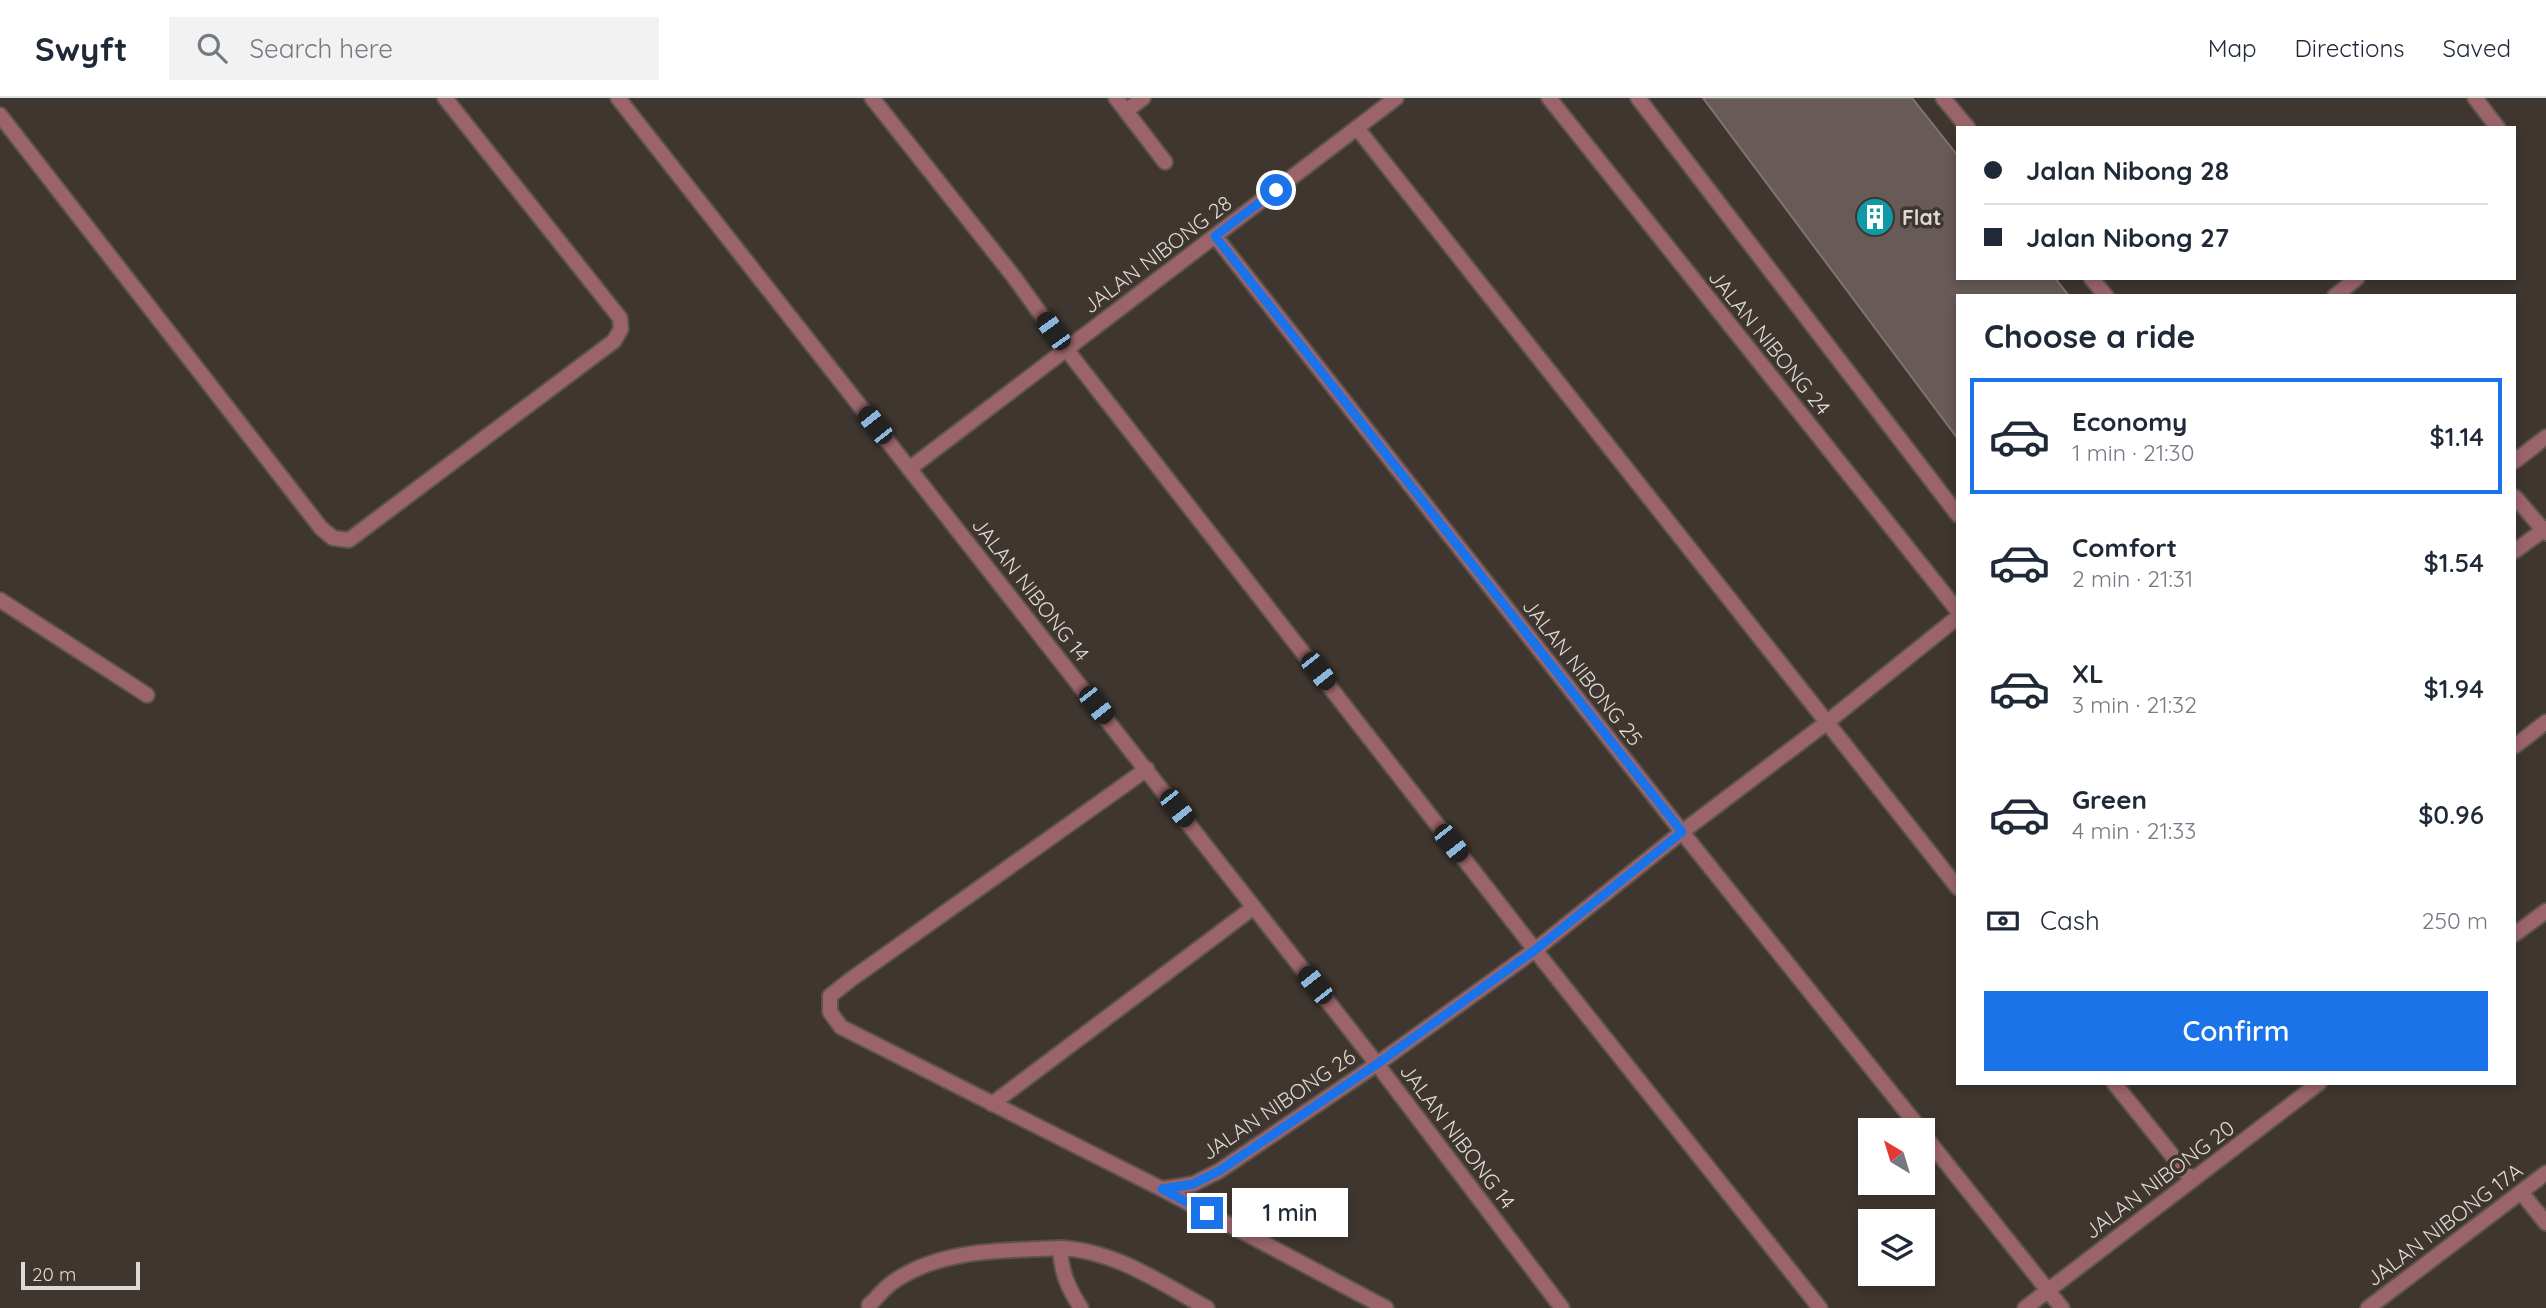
<!DOCTYPE html>
<meta charset="utf-8">
<style>
body{margin:0;font-family:Quicksand,sans-serif;background:#f2f2f3;color:#1f2937;height:100vh;display:flex;flex-direction:column;font-size:26px;white-space:nowrap}
*{box-sizing:border-box;margin:0}
p{font-size:23px;color:#747a83}
.icon{flex:none;width:38px;height:38px;fill:none;stroke:currentColor;stroke-width:2;stroke-linecap:round;stroke-linejoin:round}
.map{position:relative;flex:1;overflow:hidden}
.sheet{position:absolute;left:1956px;top:196px;width:560px;height:791px;display:flex;flex-direction:column;background:#fff;border-radius:0px;box-shadow:0 4px 10px #0003}
.sheet>*{flex:none}
.banner{position:absolute;left:1956px;top:28px;width:560px;height:154px;border-radius:0px;box-shadow:0 4px 10px #0003;display:grid;align-content:center;height:154px;padding:0 28px;background:#fff}
.needle{width:46px;rotate:322deg}
.controls{position:absolute;left:1858px;top:1020px;display:grid;gap:14px}
.controls a{display:grid;place-items:center;width:77px;height:77px;border-radius:0px;background:#fff;box-shadow:0 4px 10px #0003;font-size:35px}
.scale{position:absolute;left:21px;bottom:18px;width:119px;box-sizing:border-box;padding-left:7px;border:4px solid #dfd9d5;border-top:0;font-size:19px;line-height:24px;white-space:nowrap;color:#dfd9d5;-webkit-text-stroke:5px #3f362f;paint-order:stroke}
.end{position:absolute;width:32px;height:32px;margin:-16px;border:9px solid #1a73e8;background:#fff;box-shadow:0 0 0 4px #fff}
.from{border-radius:50%}
.bubble{position:absolute;height:49px;border-radius:0px;background:#fff;box-shadow:0 4px 10px #0003;font-size:23px;font-weight:600;line-height:49px;text-align:center}
.car{position:absolute;width:21px;height:42px;margin:-21px -10px;border-radius:9px;box-shadow:0 0 5px 2px #0007;background:linear-gradient(#222 24%,#8ab4d8 0 40%,#222 0 76%,#8ab4d8 0 86%,#222 0)}
.banner b{display:flex;align-items:center;gap:24px;height:66px;font-size:26px}
.banner b+b{border-top:2px solid #e0e1e3}
.banner i{width:18px;height:18px;background:#1f2937}
ul{padding:0;list-style:none}
li{display:flex;align-items:center;gap:21px;height:116px;margin:0 14px 10px;padding:0 14px;border:4px solid transparent;border-radius:0px}
li div{flex:1}
li b{display:block;font-size:26px}
li em{font-style:normal;font-weight:600}
li.selected{border-color:#1a73e8}
li>.icon{width:63px;height:63px;stroke-width:1.5}
h2{padding:0 28px;font-size:32px;line-height:84px}
.pay{display:flex;align-items:center;gap:18px;height:77px;padding:0 28px;font-size:26px}
.pay p{margin-inline-start:auto}
.action{display:flex;gap:14px;margin-top:auto;padding:14px 28px}
.action a{flex:1;height:80px;border-radius:0px;background:#1a73e8;color:#fff;font-size:28px;font-weight:600;line-height:80px;text-align:center}
header{display:flex;align-items:center;gap:42px;box-sizing:border-box;height:98px;padding:0 35px;background:#fff;border-bottom:2px solid #e0e1e3}
header strong{font-size:33px}
nav{display:flex;gap:38px;margin-inline-start:auto;font-size:24px}
.search{width:490px;height:63px;background:#f2f2f3;display:flex;align-items:center;gap:18px;box-sizing:border-box;padding:0 24px;border-radius:0px;color:#747a83;font-size:26px}
.map>svg:first-child{display:block}
.building{fill:#675a57;stroke:#807370;stroke-width:2}
.lines{fill:none;stroke-linecap:round;stroke-linejoin:round}
.service-casing{stroke:#5c534d;stroke-width:18}
.minor-casing{stroke:#5c534d;stroke-width:18}
.service{stroke:#9b646b;stroke-width:14}
.minor{stroke:#9b646b;stroke-width:14}
.route{stroke:#1a73e8;stroke-width:9}
.labels{text-anchor:middle;dominant-baseline:central;stroke-width:7;stroke-linejoin:round;paint-order:stroke}
.poi-label{font-size:21px;font-weight:bold;fill:#dfd9d5;stroke:#3f362f;text-anchor:start}
.street-label{font-size:21px;fill:#dfd9d5;stroke:#3f362f}
</style>
<header>
<strong>Swyft</strong>
<div class="search"><svg class="icon" aria-label="search" viewBox="0 0 24 24"><circle cx="10" cy="10" r="6"/><path d="M15 15l6 6"/></svg>Search here</div>
<nav><a>Map</a><a>Directions</a><a>Saved</a></nav>
</header>
<div class="map">
<svg width="2546" height="1210" viewBox="0 0 2546 1210">
<rect width="100%" height="100%" fill="#3f362f"/>
<path class="building" d="M 1703,0 L 1912,0 L 1958,58 L 1958,180 L 2055,180 L 2069,198 L 1958,198 L 1958,341 Z"/>
<g class="lines">
<defs>
<path id="service" d="M 872,0 L 1014,179 L 1066,251 L 1535,852 L 1820,1210
M 1126,13 L 1143,0
M 1357,30 L 1958,790
M 2515,648 L 2546,624
M 2114,985 L 2192,1082
M 2521,1094 L 2546,1125
M 870,1210 L 869,1207 C 877,1200 884,1190 893,1184 C 941,1150 1004,1153 1060,1150
M 2368,1210 L 2546,1075"/>
<path id="minor" d="M 618,0 L 1377,966 L 1562,1210
M 1116,0 L 1165,64
M 1549,0 L 1958,513
M 1638,0 L 1958,417
M 1943,0 L 1968,30
M 2475,0 L 2498,30
M 0,17 L 321,430 L 333,440 L 349,442 L 614,243 L 621,231 L 620,220 L 445,0
M 1215,138 L 1682,734 L 1921,1032
M 2091,180 L 2106,198
M 2335,198 L 2357,180
M 2515,363 L 2546,339
M 909,371 L 1396,0
M 2515,399 L 2546,435
M 2515,453 L 2546,430
M 0,502 L 147,597
M 1147,671 L 850,882 L 830,898 L 830,914 L 841,929 L 1162,1091 L 1386,1210
M 2515,836 L 2546,813
M 992,1006 L 1254,809
M 1923,1036 L 2062,1210
M 1162,1091 L 1193,1086 L 1219,1073 L 1377,966 L 1535,852 L 1682,734 L 1826,625 L 1958,519
M 1081,1210 C 1068,1190 1061,1174 1060,1150 C 1114,1152 1161,1185 1207,1210
M 2025,1210 L 2319,985"/>
</defs>
<use href="#service" class="service-casing"/>
<use href="#minor" class="minor-casing"/>
<use href="#service" class="service"/>
<use href="#minor" class="minor"/>
</g>
<g class="lines">
<path class="route" d="M 1207,1115 L 1162,1091 L 1193,1086 L 1219,1073 L 1377,966 L 1535,852 L 1682,734 L 1215,138 L 1276,92"/>
</g>
<defs>
<symbol id="building-disc" viewBox="-11 -11 22 22"><circle r="9.5" fill="#0f9aa8" stroke="#3f362f"/><path d="M-4-6H4V6H1V3H-1V6H-4ZM-2.5-4.3h1.7v1.8h-1.7ZM.8-4.3h1.7v1.8H.8ZM-2.5-1h1.7V.8h-1.7ZM.8-1h1.7V.8H.8Z" fill="#fff"/></symbol>
</defs>
<g fill-rule="evenodd">
<use href="#building-disc" x="1853" y="97" width="44" height="44"/>
</g>
<g class="labels">
<g class="poi-label">
<text x="1902" y="119">Flat</text>
</g>
<g class="street-label">
<text transform="translate(1157 156) rotate(-37)">JALAN NIBONG 28</text>
<text transform="translate(1770 244) rotate(51)">JALAN NIBONG 24</text>
<text transform="translate(1031 491) rotate(52)">JALAN NIBONG 14</text>
<text transform="translate(1583 574) rotate(52)">JALAN NIBONG 25</text>
<text transform="translate(1278 1006) rotate(-34)">JALAN NIBONG 26</text>
<text transform="translate(1458 1038) rotate(53)">JALAN NIBONG 14</text>
<text transform="translate(2159 1081) rotate(-37)">JALAN NIBONG 20</text>
<text transform="translate(2444 1126) rotate(-37)">JALAN NIBONG 17A</text>
</g>
</g>
</svg>
<div class="controls">
<a><svg class="needle" viewBox="-14 -14 28 28"><path d="M0-13l5 13h-10z" fill="#e53935"/><path d="M0 13l5-13h-10z" fill="#747a83"/></svg></a>
<a><svg class="icon" aria-label="layers" viewBox="0 0 24 24"><path d="M12 4l9 5-9 5-9-5zM3 14l9 5 9-5"/></svg></a>
</div>
<div class="scale">20 m</div>
<i class="end from" style="left:1276px;top:92px"></i>
<i class="end" style="left:1207px;top:1115px"></i>
<div class="bubble" style="left:1232px;top:1090px;width:116px">1 min</div>
<i class="car" style="left:1053px;top:233px;rotate:324deg"></i>
<i class="car" style="left:875px;top:327px;rotate:322deg"></i>
<i class="car" style="left:1318px;top:573px;rotate:142deg"></i>
<i class="car" style="left:1096px;top:607px;rotate:142deg"></i>
<i class="car" style="left:1177px;top:710px;rotate:142deg"></i>
<i class="car" style="left:1451px;top:745px;rotate:142deg"></i>
<i class="car" style="left:1315px;top:887px;rotate:322deg"></i>
<div class="banner">
<b><i class="from"></i>Jalan Nibong 28</b>
<b><i></i>Jalan Nibong 27</b>
</div>
<section class="sheet">
<h2>Choose a ride</h2>
<ul>
<li class="selected"><svg class="icon" aria-label="car" viewBox="0 0 24 24"><path d="M5 17H2v-5l4-1 3-4h7l3 4 3 1v5h-3M9 17h6M6 11h13"/><circle cx="7" cy="17" r="2"/><circle cx="17" cy="17" r="2"/></svg><div><b>Economy</b><p>1 min · 21:30</p></div><em>$1.14</em></li>
<li><svg class="icon" aria-label="car" viewBox="0 0 24 24"><path d="M5 17H2v-5l4-1 3-4h7l3 4 3 1v5h-3M9 17h6M6 11h13"/><circle cx="7" cy="17" r="2"/><circle cx="17" cy="17" r="2"/></svg><div><b>Comfort</b><p>2 min · 21:31</p></div><em>$1.54</em></li>
<li><svg class="icon" aria-label="car" viewBox="0 0 24 24"><path d="M5 17H2v-5l4-1 3-4h7l3 4 3 1v5h-3M9 17h6M6 11h13"/><circle cx="7" cy="17" r="2"/><circle cx="17" cy="17" r="2"/></svg><div><b>XL</b><p>3 min · 21:32</p></div><em>$1.94</em></li>
<li><svg class="icon" aria-label="car" viewBox="0 0 24 24"><path d="M5 17H2v-5l4-1 3-4h7l3 4 3 1v5h-3M9 17h6M6 11h13"/><circle cx="7" cy="17" r="2"/><circle cx="17" cy="17" r="2"/></svg><div><b>Green</b><p>4 min · 21:33</p></div><em>$0.96</em></li>
</ul>
<div class="pay"><svg class="icon" aria-label="cash" viewBox="0 0 24 24"><path d="M3 7h18v10H3z"/><circle cx="12" cy="12" r="2"/></svg>Cash<p>250 m</p></div>
<div class="action"><a>Confirm</a></div>
</section>
</div>
